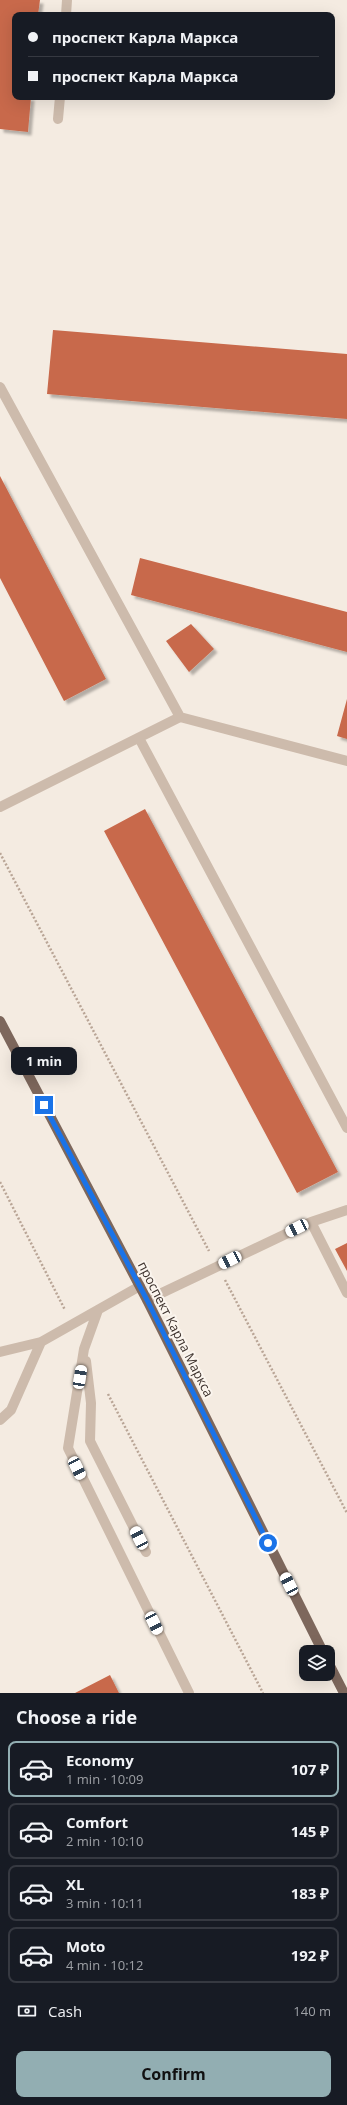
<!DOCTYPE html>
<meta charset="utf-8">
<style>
body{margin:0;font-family:"Open Sans",sans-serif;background:#20242c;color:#f1f3f6;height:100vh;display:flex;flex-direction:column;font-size:15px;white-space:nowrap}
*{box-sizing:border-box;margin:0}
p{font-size:13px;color:#9ea1a6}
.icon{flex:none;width:22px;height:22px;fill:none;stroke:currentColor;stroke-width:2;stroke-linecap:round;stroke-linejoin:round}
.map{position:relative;height:1693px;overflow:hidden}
.details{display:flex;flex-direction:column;background:#171b24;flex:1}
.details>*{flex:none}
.top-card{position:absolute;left:12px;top:12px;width:323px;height:88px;border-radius:8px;box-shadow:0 4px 16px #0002;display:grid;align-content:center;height:88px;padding:0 16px;background:#171b24}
.tools{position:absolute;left:299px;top:1645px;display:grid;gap:8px}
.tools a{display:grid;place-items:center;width:36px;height:36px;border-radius:8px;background:#171b24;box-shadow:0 4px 16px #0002;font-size:20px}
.end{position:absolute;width:18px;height:18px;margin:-9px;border:5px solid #1a73e8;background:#fff;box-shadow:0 0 0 2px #fff}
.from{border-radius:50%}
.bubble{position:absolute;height:28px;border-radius:8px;background:#171b24;box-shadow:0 4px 16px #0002;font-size:13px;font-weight:700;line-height:28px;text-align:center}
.car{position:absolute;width:12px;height:24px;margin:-12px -6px;border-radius:5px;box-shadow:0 0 3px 1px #0007;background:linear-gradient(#fff 24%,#345 0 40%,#fff 0 76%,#345 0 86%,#fff 0)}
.top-card b{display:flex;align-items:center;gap:14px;height:38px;font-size:15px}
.top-card b+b{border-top:1px solid #363941}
.top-card i{width:10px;height:10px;background:#f1f3f6}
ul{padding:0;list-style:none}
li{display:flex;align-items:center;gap:12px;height:56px;margin:0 8px 6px;padding:0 8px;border:2px solid #363941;border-radius:8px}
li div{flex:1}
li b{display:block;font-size:15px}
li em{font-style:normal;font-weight:700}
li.selected{border-color:#92aeb2}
li>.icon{width:36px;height:36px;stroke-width:1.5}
h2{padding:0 16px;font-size:18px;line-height:48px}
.pay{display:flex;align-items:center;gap:10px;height:44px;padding:0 16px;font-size:15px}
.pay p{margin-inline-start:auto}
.action{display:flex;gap:8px;margin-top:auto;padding:8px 16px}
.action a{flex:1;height:46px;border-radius:8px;background:#92aeb2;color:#111;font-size:16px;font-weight:700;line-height:46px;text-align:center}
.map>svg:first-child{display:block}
.building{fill:#c8694b;filter:url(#shadow)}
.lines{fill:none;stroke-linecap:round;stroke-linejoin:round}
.path{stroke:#b9a596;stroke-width:2.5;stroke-dasharray:2 2;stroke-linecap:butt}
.minor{stroke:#cdbbac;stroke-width:10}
.major{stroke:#7d675c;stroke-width:10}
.route{stroke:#1a73e8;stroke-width:5}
.labels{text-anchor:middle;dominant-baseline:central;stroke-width:4;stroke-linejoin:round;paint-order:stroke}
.street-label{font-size:13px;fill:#3b302b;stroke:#fbf5ee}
</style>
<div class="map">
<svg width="347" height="1693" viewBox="0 0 347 1693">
<defs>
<filter id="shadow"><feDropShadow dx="3.5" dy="3.5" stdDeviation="1" flood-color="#0004"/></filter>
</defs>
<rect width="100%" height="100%" fill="#f4ebe1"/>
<path class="building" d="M 0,0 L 40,0 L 38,15 L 15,15 L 15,97 L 31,97 L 28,132 L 0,129 Z
M 53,330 L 347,354 L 347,419 L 47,394 Z
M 0,476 L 106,679 L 64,701 L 0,578 Z
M 140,558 L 347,612 L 347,652 L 131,595 Z
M 191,624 L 214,649 L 189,672 L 166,641 Z
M 347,699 L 347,739 L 337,736 Z
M 145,809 L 338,1172 L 297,1193 L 104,831 Z
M 347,1243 L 347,1271 L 335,1249 Z
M 110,1675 L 119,1693 L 75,1693 Z"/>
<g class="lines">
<path class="path" d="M 0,853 L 209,1251
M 0,1182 L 65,1310
M 225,1280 L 347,1513
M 108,1394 L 263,1693"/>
<path class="minor" d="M 66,15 L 67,0
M 58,119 L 60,97
M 0,387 L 180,717
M 139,738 L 347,1128
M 0,807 L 180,717 L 347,761
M 311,1222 L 347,1293
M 147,1300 L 311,1222 L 347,1210
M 98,1310 L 84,1349 L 68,1448 L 189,1693
M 0,1352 L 41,1342 L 140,1286
M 86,1361 L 91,1403 L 90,1441 L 146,1552
M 0,1420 L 11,1410 L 41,1342"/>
<path class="major" d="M 0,1021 L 147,1300 L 323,1652
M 328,1662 L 344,1693"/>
</g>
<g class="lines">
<path class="route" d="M 44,1105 L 147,1300 L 268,1543"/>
</g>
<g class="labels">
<g class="street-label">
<text transform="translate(176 1329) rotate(63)">проспект Карла Маркса</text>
</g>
</g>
</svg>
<div class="tools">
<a><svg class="icon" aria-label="layers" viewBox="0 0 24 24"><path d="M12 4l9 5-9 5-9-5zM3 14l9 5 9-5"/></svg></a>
</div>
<i class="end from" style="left:268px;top:1543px"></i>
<i class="end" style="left:44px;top:1105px"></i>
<div class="bubble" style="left:11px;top:1047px;width:66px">1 min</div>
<i class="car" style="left:297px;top:1228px;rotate:244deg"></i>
<i class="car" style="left:230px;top:1260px;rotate:244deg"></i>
<i class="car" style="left:80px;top:1377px;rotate:9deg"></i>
<i class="car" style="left:77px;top:1468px;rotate:154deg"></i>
<i class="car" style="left:139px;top:1538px;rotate:333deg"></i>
<i class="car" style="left:289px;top:1584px;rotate:333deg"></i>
<i class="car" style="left:154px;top:1623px;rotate:154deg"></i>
<div class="top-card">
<b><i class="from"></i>проспект Карла Маркса</b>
<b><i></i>проспект Карла Маркса</b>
</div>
</div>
<section class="details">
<h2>Choose a ride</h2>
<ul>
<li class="selected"><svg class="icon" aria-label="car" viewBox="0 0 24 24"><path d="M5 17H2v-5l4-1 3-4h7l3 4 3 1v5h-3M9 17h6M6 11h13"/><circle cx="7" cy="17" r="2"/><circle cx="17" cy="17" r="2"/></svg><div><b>Economy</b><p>1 min · 10:09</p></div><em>107 ₽</em></li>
<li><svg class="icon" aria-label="car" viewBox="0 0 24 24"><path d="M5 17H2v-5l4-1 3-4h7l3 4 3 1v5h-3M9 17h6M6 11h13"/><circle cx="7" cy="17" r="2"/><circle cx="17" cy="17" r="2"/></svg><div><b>Comfort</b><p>2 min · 10:10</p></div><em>145 ₽</em></li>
<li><svg class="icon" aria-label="car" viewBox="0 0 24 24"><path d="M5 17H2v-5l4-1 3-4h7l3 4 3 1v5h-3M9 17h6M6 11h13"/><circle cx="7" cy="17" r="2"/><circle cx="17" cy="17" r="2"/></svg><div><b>XL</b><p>3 min · 10:11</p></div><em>183 ₽</em></li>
<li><svg class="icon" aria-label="car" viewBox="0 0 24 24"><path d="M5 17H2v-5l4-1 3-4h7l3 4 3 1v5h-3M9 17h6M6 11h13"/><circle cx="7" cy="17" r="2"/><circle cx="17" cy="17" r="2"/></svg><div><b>Moto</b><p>4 min · 10:12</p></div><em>192 ₽</em></li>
</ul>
<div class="pay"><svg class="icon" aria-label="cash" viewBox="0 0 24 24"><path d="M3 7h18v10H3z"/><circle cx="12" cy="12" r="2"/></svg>Cash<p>140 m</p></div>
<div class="action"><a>Confirm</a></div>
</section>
